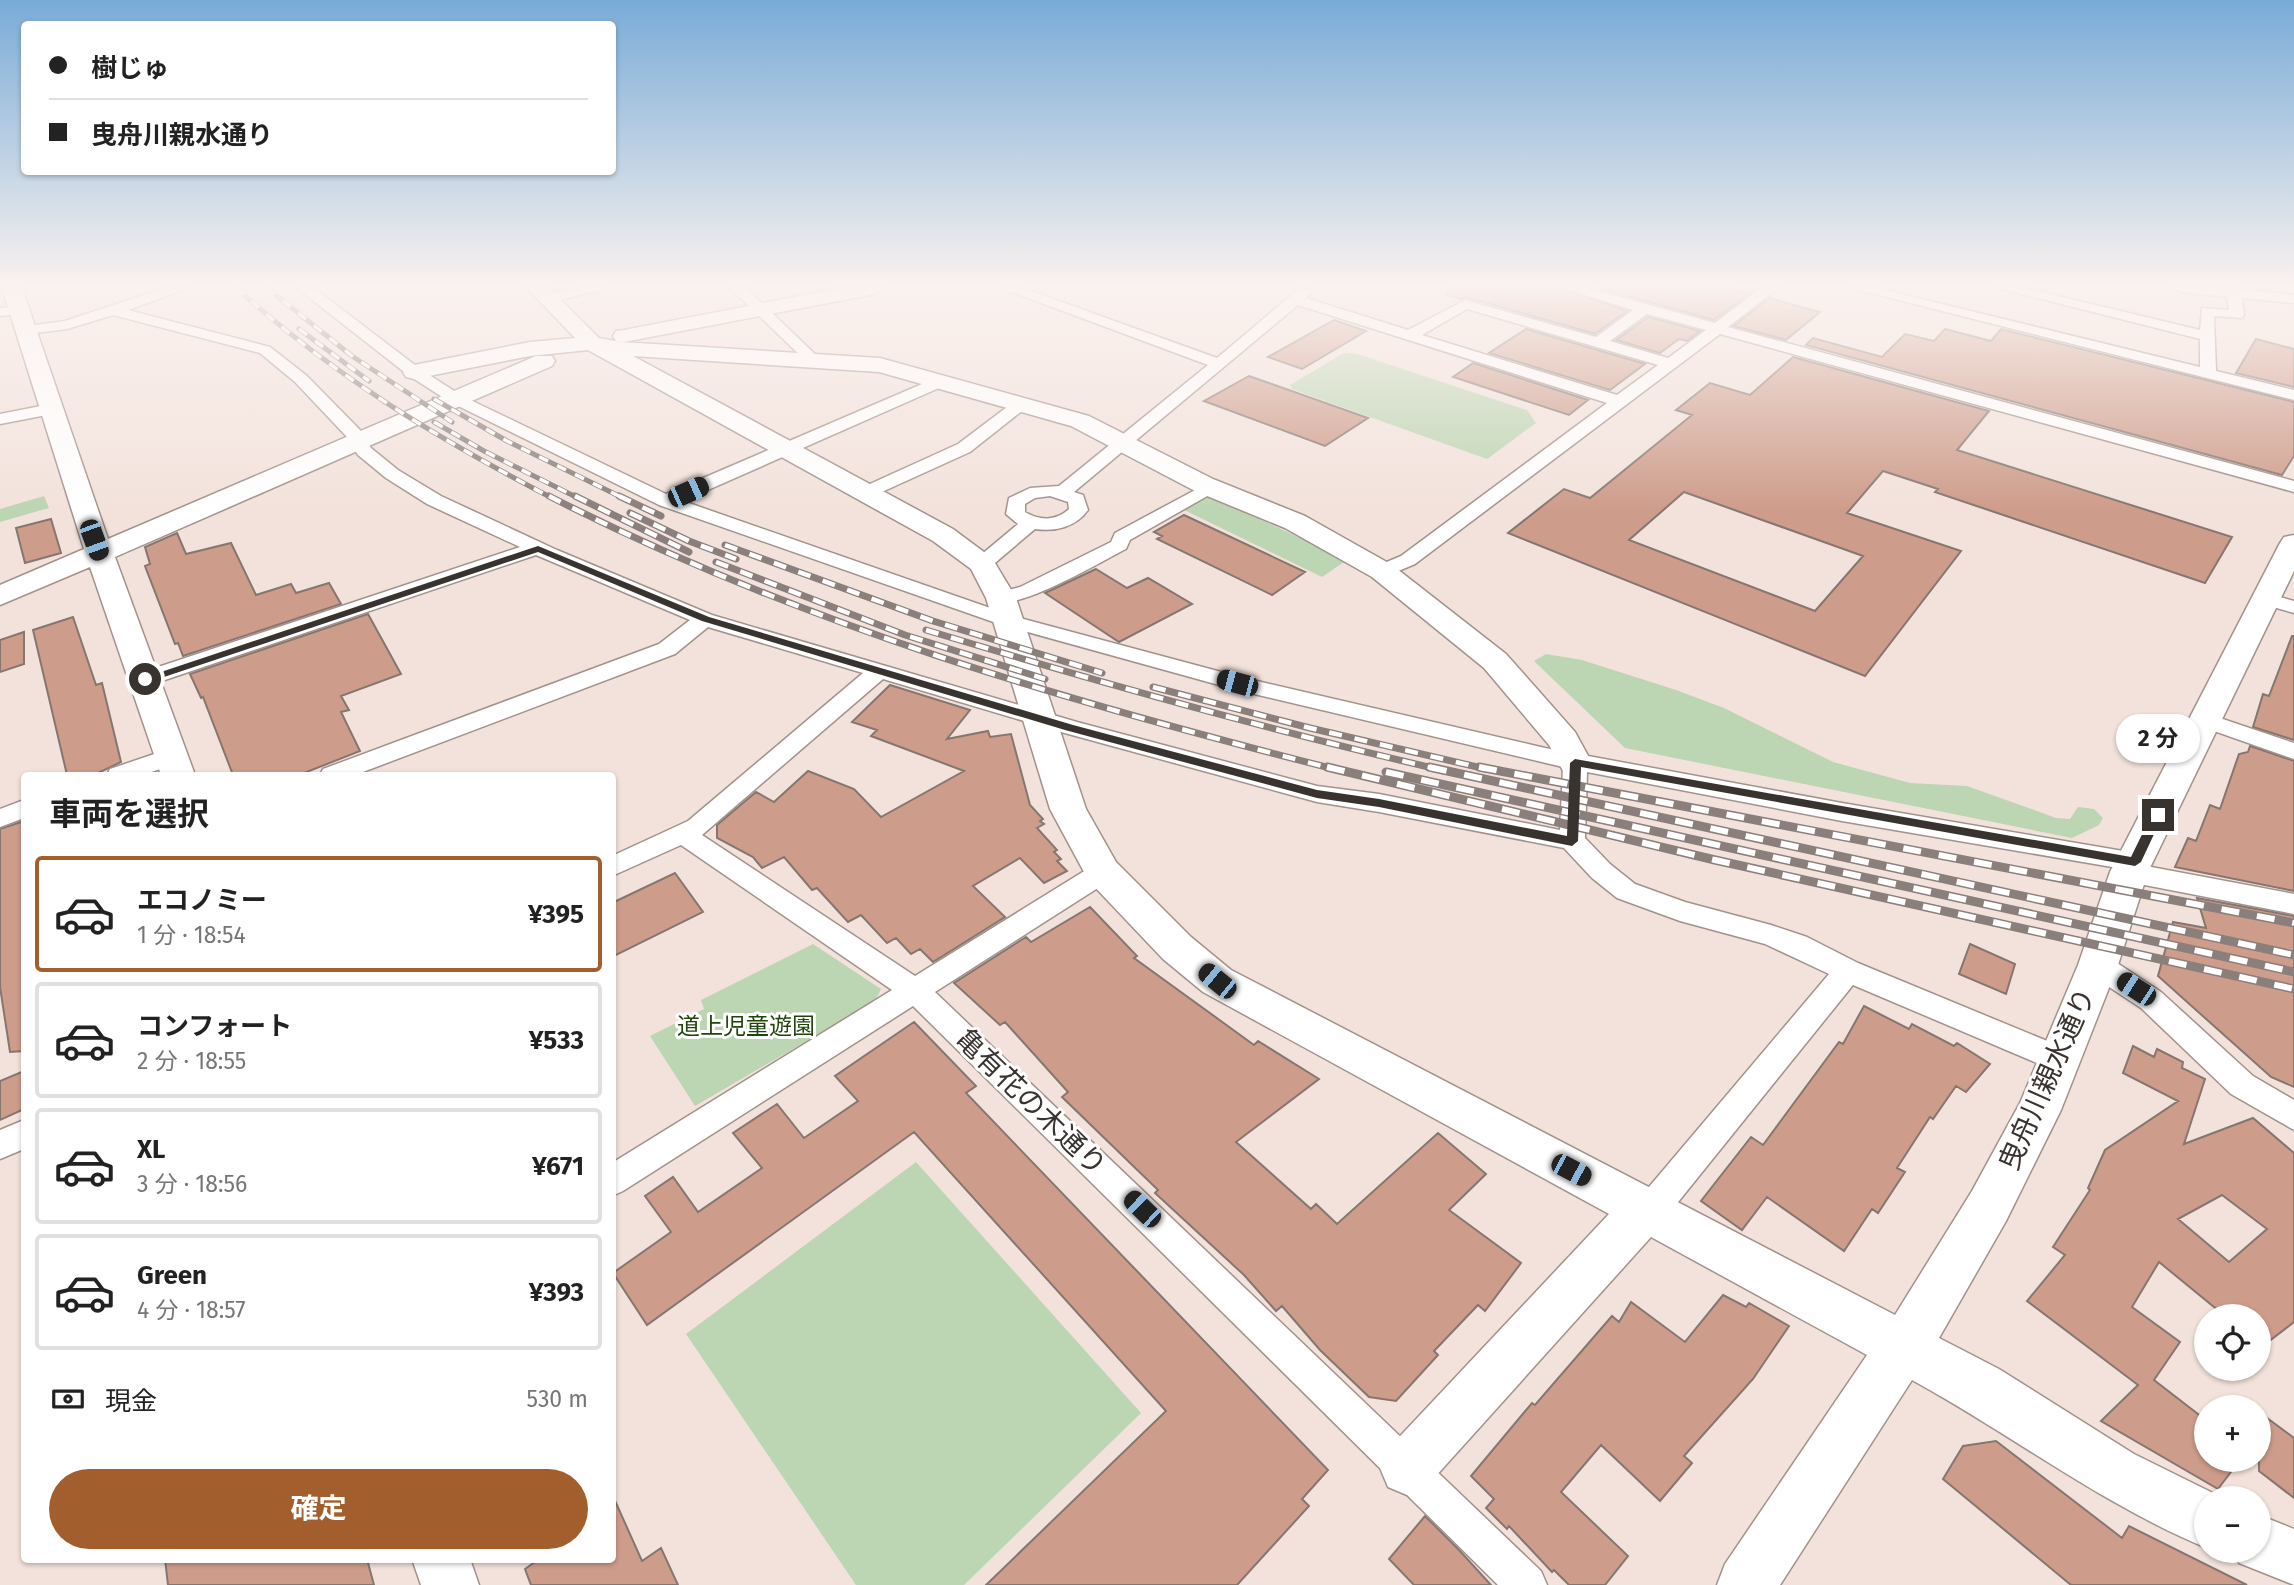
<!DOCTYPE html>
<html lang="ja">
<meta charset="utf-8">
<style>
body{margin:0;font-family:"Fira Sans","Noto Sans JP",sans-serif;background:#f2f2f2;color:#222;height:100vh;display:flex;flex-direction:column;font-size:26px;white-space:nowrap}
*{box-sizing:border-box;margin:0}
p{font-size:23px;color:#767676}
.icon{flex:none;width:38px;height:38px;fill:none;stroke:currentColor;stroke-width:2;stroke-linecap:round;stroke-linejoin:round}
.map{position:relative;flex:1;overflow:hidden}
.side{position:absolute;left:21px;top:772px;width:595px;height:791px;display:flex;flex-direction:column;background:#fff;border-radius:7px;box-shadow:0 2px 5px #0004}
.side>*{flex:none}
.banner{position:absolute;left:21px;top:21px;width:595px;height:154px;border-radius:7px;box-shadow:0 2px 5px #0004;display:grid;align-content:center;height:154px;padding:0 28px;background:#fff}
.buttons{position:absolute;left:2194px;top:1304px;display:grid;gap:14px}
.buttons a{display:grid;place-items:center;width:77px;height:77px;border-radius:50%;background:#fff;box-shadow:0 2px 5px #0004;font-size:35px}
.end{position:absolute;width:32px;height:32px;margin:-16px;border:9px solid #393330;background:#fff;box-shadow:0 0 0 4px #fff}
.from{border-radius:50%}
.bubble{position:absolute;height:49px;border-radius:24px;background:#fff;box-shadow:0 2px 5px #0004;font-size:23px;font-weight:700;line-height:49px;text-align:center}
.car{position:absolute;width:21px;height:42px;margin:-21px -10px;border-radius:9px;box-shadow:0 0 5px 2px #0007;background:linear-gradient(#222 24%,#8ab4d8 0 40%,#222 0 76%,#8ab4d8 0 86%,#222 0)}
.banner b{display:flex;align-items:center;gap:24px;height:66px;font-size:26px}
.banner b+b{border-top:2px solid #e0e0e0}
.banner i{width:18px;height:18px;background:#222}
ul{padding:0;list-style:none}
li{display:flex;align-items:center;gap:21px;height:116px;margin:0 14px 10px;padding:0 14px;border:4px solid #e0e0e0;border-radius:7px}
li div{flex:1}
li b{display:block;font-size:26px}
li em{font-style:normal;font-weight:700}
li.active{border-color:#a25f2d}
li>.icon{width:63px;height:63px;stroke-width:1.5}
h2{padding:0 28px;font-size:32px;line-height:84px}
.pay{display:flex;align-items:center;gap:18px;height:77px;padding:0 28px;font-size:26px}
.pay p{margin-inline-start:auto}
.action{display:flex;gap:14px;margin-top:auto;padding:14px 28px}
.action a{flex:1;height:80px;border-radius:42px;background:#a25f2d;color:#fff;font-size:28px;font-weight:700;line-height:80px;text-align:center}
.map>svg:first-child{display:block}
.green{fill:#bcd5b2}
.building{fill:#ce9c8b;stroke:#857670;stroke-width:2;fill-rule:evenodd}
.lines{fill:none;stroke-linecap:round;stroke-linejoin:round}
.street-casing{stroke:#a2928c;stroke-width:3}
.secondary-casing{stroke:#a2928c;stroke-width:3}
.street{fill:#fff;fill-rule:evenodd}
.secondary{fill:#fff;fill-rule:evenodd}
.rail-far2-casing{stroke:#8a7f7b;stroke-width:5}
.rail-far1-casing{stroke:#8a7f7b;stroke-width:7}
.rail-casing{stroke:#8a7f7b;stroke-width:9}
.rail-far2{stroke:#fff;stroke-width:3.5;stroke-dasharray:10;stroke-linecap:butt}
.rail-far1{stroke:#fff;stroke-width:4.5;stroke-dasharray:13;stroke-linecap:butt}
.rail{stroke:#fff;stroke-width:6;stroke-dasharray:18;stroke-linecap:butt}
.route{fill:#393330}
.labels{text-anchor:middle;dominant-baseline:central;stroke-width:6;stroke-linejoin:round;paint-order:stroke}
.park-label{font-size:23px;fill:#20450a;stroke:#fff}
.near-street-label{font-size:28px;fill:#393330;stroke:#fff}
</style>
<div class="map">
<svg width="2294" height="1585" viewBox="0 0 2294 1585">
<rect width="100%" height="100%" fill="#f3e2dc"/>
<path class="green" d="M 1344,353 L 1357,354 L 1527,410 L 1536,423 L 1487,459 L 1292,389 L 1290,385 Z
M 1209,495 L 1347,560 L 1322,577 L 1182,509 Z
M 44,496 L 49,508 L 0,522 L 0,509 Z
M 1546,654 L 1582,660 L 1676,690 L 1724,708 L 1833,762 L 1910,783 L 1967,786 L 2056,818 L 2070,819 L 2078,807 L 2094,809 L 2103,818 L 2099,825 L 2072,838 L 1625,748 L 1534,661 Z
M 813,944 L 881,989 L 875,1001 L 695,1106 L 650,1036 L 704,1009 L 701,1000 Z
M 916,1162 L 1141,1413 L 964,1585 L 856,1585 L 686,1334 Z"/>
<path class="building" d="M 1447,288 L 1561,288 L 1627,311 L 1595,334 L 1466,297 L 1461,299 L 1447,295 Z
M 1600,288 L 1731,288 L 1750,293 L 1714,320 Z
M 1769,298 L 1797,306 L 1820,312 L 1786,340 L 1734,326 Z
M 1648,317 L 1700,331 L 1687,341 L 1679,339 L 1660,353 L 1616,340 Z
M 1334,320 L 1366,331 L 1302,369 L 1268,357 Z
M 1526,329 L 1645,364 L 1610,390 L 1489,353 Z
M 1945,329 L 1991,341 L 2001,329 L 2294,402 L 2294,456 L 2282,475 L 1806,345 L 1813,338 L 1882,357 L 1905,334 L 1934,341 Z
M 2256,339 L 2294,349 L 2294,387 L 2236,373 Z
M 1793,357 L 1989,411 L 1957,450 L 2232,537 L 2205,583 L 1935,492 L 1938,489 L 1883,471 L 1847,513 L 1961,551 L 1865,676 L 1508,533 L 1564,489 L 1590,498 L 1692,415 L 1676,410 L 1710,383 L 1750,395 ZM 1684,492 L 1863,556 L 1815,611 L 1629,540 Z
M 1473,363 L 1588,400 L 1569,415 L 1453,377 Z
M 1249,376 L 1368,418 L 1325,446 L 1204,401 Z
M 1184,515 L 1305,572 L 1272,595 L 1157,539 L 1162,536 L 1154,532 Z
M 51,519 L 61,553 L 25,563 L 16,528 Z
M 177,533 L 186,554 L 231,543 L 256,595 L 291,584 L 296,593 L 329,583 L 341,604 L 183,656 L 178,643 L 175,644 L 145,566 L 150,564 L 145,547 Z
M 1096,569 L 1127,588 L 1148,578 L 1192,604 L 1119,642 L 1045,593 Z
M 368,614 L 401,674 L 341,696 L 349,710 L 341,712 L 360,751 L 299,775 L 233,775 L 203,697 L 201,698 L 190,674 Z
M 73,617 L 96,685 L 102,683 L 121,762 L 94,775 L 67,775 L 33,630 Z
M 24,632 L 24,664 L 0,672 L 0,640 Z
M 2292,636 L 2294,636 L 2294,740 L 2253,727 L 2263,694 L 2269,696 Z
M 890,685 L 970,710 L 947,739 L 988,731 L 990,737 L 1011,734 L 1030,805 L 1043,819 L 1040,821 L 1044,824 L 1037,828 L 1057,850 L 1054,852 L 1061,859 L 1057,861 L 1067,871 L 1044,883 L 1020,858 L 973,886 L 1005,917 L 933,962 L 920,949 L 911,954 L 896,938 L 887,943 L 861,915 L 848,922 L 817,888 L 812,890 L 784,857 L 762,868 L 753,857 L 717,838 L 717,825 L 756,792 L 774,802 L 808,771 L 854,789 L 881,817 L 964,771 L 871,736 L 877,730 L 852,722 Z
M 2250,746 L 2294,761 L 2294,891 L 2175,867 L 2188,838 L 2196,841 L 2210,805 L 2220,809 L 2239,754 L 2248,752 Z
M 24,821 L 24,1051 L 10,1052 L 0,987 L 0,829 Z
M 675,873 L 703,912 L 612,957 L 612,903 Z
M 2197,898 L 2294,916 L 2294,1087 L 2271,1077 L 2158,976 L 2173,922 L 2206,928 Z
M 1090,907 L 1137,956 L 1134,958 L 1254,1045 L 1258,1041 L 1319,1079 L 1236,1142 L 1311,1209 L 1316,1204 L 1337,1224 L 1438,1133 L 1486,1174 L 1449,1210 L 1521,1263 L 1485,1311 L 1478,1305 L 1434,1351 L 1438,1355 L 1396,1401 L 1369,1397 L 1320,1350 L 1282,1306 L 1276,1311 L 1244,1275 L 1155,1193 L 1158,1190 L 1062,1097 L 1068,1092 L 1005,1022 L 1000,1025 L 954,983 L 1026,937 L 1031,942 Z
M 1970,944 L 2015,964 L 2006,994 L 1959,974 Z
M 1864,1006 L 1909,1029 L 1912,1024 L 1954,1046 L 1957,1043 L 1990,1064 L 1966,1092 L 1956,1086 L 1933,1119 L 1930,1117 L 1897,1168 L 1905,1172 L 1878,1213 L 1872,1209 L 1844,1251 L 1767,1197 L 1742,1230 L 1701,1201 L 1751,1137 L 1763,1145 L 1839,1042 L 1843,1044 Z
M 914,1022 L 976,1086 L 966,1093 L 1328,1470 L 1302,1499 L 1309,1506 L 1237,1585 L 986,1585 L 1166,1411 L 914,1132 L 647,1325 L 613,1273 L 671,1232 L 645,1196 L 673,1177 L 698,1212 L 762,1168 L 733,1133 L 777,1104 L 804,1138 L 858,1101 L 835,1076 Z
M 2133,1046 L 2154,1057 L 2157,1049 L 2183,1062 L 2182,1068 L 2205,1079 L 2184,1144 L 2253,1118 L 2294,1153 L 2294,1322 L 2259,1349 L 2259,1316 L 2225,1316 L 2159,1262 L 2132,1307 L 2180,1342 L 2154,1380 L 2207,1421 L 2207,1460 L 2240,1460 L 2218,1489 L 2101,1421 L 2138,1385 L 2027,1301 L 2065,1255 L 2053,1247 L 2090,1190 L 2088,1188 L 2105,1150 L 2178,1101 L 2123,1073 ZM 2222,1195 L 2267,1229 L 2229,1262 L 2178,1219 Z
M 24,1071 L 24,1109 L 0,1120 L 0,1081 Z
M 1723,1295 L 1746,1307 L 1749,1303 L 1789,1326 L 1753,1379 L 1684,1456 L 1692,1463 L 1660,1501 L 1601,1445 L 1561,1492 L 1628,1556 L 1605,1585 L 1569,1585 L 1554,1570 L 1552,1572 L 1509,1526 L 1507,1529 L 1486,1508 L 1494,1499 L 1471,1476 L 1532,1403 L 1535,1405 L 1612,1316 L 1619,1322 L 1631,1302 L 1685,1342 Z
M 2259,1412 L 2294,1438 L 2294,1498 L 2259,1471 Z
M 1996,1441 L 2122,1538 L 2129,1526 L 2247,1585 L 2071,1585 L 1943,1479 L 1963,1446 Z
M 612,1494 L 642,1561 L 661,1548 L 678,1585 L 531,1585 L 525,1569 L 539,1559 L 612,1559 Z
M 1425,1516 L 1459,1550 L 1491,1585 L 1414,1585 L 1389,1559 Z
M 165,1559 L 367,1559 L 374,1585 L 168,1585 Z"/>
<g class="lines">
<defs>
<path id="street" d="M 165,288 L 188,288 L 128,310 L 270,347 L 307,376 L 360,430 L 371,448 L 398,470 L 441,496 L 557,550 L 712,615 L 1077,722 L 1317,786 L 1379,794 L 1560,830 L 1563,767 L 1237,690 L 1002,625 L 659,505 L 450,402 L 408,375 L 297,288 L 314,288 L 420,369 L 462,396 L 666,494 L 936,378 L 948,378 L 950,381 L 948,384 L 683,501 L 1016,617 L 1240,677 L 1545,748 L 1842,803 L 2135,853 L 2144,855 L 2148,862 L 2146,866 L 2294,894 L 2294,914 L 2129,882 L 2120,879 L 2116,872 L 2118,868 L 1842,821 L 1587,772 L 1585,838 L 1610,864 L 1635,884 L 1685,902 L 1771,925 L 1807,937 L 1858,963 L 2069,1050 L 2073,1059 L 2069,1068 L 2058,1072 L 1853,985 L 1662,1222 L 1650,1226 L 1638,1222 L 1633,1211 L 1638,1200 L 1829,974 L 1765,944 L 1680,921 L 1617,898 L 1592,878 L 1564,848 L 1379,812 L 1317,802 L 1061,732 L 883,679 L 702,835 L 915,976 L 1094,865 L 1103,862 L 1112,865 L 1116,872 L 1112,879 L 935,992 L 1541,1571 L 1547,1585 L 1498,1585 L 913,1006 L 623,1191 L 612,1196 L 612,1163 L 892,990 L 681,845 L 612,876 L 612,856 L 688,821 L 863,673 L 708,627 L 675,654 L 355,775 L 320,775 L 323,769 L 659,644 L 690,620 L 536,555 L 153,684 L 137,684 L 134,679 L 137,674 L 520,547 L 427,504 L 386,478 L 358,455 L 347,437 L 295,382 L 260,353 L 113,315 L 67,329 L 28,334 L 21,330 L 28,326 L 65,321 Z
M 578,288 L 609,288 L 547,303 L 540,299 L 542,296 Z
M 730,288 L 746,288 L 817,356 L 820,359 L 817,362 L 807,362 Z
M 1001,288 L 1023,288 L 1217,358 L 1300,288 L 1315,289 L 1306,298 L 1408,330 L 1465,300 L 1596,337 L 1633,310 L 1563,288 L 1588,288 L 1715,323 L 1761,288 L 1778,288 L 1728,327 L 2294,481 L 2294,492 L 1720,334 L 1415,564 L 1389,575 L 1375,575 L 1372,571 L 1375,567 L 1401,556 L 1607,403 L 1298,305 L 1074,492 L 1083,495 L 1088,510 C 1076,527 1055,532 1035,529 L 989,568 L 975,568 L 972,564 L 975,560 L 1018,524 L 1006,514 L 1009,498 L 1030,488 L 1059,486 L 1208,365 ZM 1467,309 L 1658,365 L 1617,395 L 1422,335 ZM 1647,314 L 1706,330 L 1668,358 L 1610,341 ZM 1050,496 L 1068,502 L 1069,509 C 1056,521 1040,521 1025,512 L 1025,504 L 1035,498 Z
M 1851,288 L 1877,288 L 2200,367 L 2200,339 L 1998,288 L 2025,288 L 2200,330 L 2202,308 L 2229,310 L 2227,297 L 2181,292 L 2174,288 L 2230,288 L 2294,295 L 2294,303 L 2242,298 L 2244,315 L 2242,318 L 2214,316 L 2216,371 L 2294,390 L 2294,400 Z
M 20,306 L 25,307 L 27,310 L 25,313 L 0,316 L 0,308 Z
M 1021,399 L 1027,401 L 1029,404 L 1027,407 L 970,452 L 873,496 L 861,496 L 858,492 L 861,488 L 958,444 L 1015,401 Z
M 51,404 L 59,409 L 57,413 L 0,424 L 0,414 Z
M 1210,482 L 1219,487 L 1216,491 L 1130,540 L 1126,549 C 1098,563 1022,609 994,602 L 991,598 L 994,594 L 1020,587 L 1111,542 L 1115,533 Z
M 2266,593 L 2294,601 L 2294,613 L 2259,603 L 2256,599 L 2259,595 Z
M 2205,713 L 2294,743 L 2294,759 L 2197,725 L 2193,720 L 2197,715 Z
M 172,748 L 180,750 L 184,756 L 180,762 L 143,775 L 107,775 L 110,769 Z
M 24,800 L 24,818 L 0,827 L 0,809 Z
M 2098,954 L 2108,957 L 2161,992 L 2253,1076 L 2294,1100 L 2294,1130 L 2231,1094 L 2141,1008 L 2088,973 L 2084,965 L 2088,957 Z
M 24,1120 L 24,1149 L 0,1159 L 0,1130 Z"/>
<path id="secondary" d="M 2,288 L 22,288 L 108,539 L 536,356 L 552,356 L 555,361 L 552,366 L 115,557 L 195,775 L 161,775 L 90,567 L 0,605 L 0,585 L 84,549 Z
M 527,288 L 549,288 L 599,338 L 621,342 L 880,358 L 1089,416 L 1213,479 L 1305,516 L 1392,565 L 1506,654 L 1575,732 L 1592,763 L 1587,771 L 1575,774 L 1563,771 L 1549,745 L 1484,668 L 1372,577 L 1285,528 L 1195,491 L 1071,426 L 879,372 L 633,356 L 953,529 L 992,558 L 1016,598 L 1086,809 L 1116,862 L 1191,937 L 1231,970 L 1895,1315 L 1972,1191 L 2020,1103 L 2078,965 L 2110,872 L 2280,543 L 2284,537 L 2294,535 L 2294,571 L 2148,872 L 2118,965 L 2061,1110 L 2006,1221 L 1939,1338 L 1999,1369 L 2134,1454 L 2223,1498 L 2207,1498 L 2207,1548 C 2102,1505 2011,1434 1912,1380 L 1780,1585 L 1717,1585 L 1725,1564 L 1867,1355 L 1651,1237 L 1426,1487 L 1407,1495 L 1388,1487 L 1380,1468 L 1388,1449 L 1609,1214 L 1203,992 L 1163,959 L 1090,882 L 1084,872 L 1050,809 L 986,598 L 971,569 L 933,541 L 588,350 L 530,356 L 414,379 L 406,377 L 403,372 L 406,367 L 414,365 L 530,342 L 575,338 Z
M 841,288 L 885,288 L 875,294 L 624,342 L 616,341 L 613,336 L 616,331 L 624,330 Z
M 2259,1515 L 2294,1529 L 2294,1585 L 2239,1563 L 2234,1550 L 2259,1550 Z
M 412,1559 L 470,1559 L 479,1585 L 421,1585 Z"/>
</defs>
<use href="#street" class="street-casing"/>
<use href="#secondary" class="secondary-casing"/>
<use href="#street" class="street"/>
<use href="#secondary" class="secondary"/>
<defs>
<path id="rail-far2" d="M 236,288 C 334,376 435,437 552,498
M 267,288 L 352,356 L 452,422
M 299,329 L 369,381
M 434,399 L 507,441 L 623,498
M 434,422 L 484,451 L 578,498"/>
<path id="rail-far1" d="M 549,496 C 797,623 1065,701 1334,769
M 575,496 L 689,552
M 619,496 L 661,516
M 630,513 L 689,541 L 736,559
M 725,545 L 933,621 L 1102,673
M 716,562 L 905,635 L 1045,679
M 926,630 C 1095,681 1265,729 1437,769
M 1153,687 L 1310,728 L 1486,769"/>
<path id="rail" d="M 1327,767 L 1715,860 L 2294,989
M 1429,767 L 2294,955
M 1479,767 L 2294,923
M 1386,772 L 2294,972"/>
</defs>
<use href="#rail-far2" class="rail-far2-casing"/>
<use href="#rail-far1" class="rail-far1-casing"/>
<use href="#rail" class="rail-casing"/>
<use href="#rail-far2" class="rail-far2"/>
<use href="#rail-far1" class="rail-far1"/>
<use href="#rail" class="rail"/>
</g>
<linearGradient id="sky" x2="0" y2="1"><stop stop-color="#79abd7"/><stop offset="0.56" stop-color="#faf2ef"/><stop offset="1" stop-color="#faf2ef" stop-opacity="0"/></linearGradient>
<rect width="2294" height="510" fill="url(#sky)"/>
<path class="route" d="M 538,546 L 709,617 L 1073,725 L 1317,790 L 1379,799 L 1567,836 L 1570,763 L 1575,759 L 2131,857 L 2153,812 L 2158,811 L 2163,815 L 2141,862 L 2135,866 L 1581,767 L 1578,841 L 1572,846 L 1379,807 L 1317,798 L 1065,730 L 702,621 L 538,552 L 149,682 L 140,679 Z"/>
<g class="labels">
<g class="park-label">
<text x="746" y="1026">道上児童遊園</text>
</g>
<g class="near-street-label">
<text transform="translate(2047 1079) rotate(-66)">曳舟川親水通り</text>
<text transform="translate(1031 1102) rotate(44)">亀有花の木通り</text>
</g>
</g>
</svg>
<div class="buttons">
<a><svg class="icon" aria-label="locate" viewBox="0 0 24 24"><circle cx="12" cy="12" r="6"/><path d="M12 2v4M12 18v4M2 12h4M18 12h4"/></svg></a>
<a>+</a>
<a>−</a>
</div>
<i class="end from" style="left:145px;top:679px"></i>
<i class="end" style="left:2158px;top:815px"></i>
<div class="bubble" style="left:2116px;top:714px;width:84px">2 分</div>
<i class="car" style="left:688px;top:492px;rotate:66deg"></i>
<i class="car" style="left:94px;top:540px;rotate:160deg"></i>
<i class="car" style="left:1237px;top:683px;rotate:285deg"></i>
<i class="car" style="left:1217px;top:981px;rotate:309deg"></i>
<i class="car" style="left:2136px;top:989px;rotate:303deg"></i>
<i class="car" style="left:1571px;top:1170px;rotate:118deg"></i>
<i class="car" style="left:1142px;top:1209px;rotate:314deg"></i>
<div class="banner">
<b><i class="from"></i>樹じゅ</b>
<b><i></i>曳舟川親水通り</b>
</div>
<section class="side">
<h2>車両を選択</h2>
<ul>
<li class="active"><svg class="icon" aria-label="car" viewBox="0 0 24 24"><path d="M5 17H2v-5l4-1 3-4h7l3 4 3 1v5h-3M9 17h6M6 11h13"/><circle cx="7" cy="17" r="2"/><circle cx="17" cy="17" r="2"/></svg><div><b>エコノミー</b><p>1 分 · 18:54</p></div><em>¥395</em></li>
<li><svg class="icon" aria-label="car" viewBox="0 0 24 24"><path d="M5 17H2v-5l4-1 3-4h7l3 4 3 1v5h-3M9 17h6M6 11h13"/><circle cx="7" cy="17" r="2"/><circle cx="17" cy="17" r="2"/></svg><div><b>コンフォート</b><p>2 分 · 18:55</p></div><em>¥533</em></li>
<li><svg class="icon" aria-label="car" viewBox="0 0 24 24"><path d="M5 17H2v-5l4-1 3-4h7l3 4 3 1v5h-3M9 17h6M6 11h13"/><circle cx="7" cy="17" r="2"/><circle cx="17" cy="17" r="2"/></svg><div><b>XL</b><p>3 分 · 18:56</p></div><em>¥671</em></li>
<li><svg class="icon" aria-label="car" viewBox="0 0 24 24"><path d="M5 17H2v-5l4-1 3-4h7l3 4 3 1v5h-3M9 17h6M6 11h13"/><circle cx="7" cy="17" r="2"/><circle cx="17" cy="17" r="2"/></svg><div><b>Green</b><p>4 分 · 18:57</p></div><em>¥393</em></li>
</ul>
<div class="pay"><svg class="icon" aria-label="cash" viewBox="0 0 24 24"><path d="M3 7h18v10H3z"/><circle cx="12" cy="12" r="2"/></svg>現金<p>530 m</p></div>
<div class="action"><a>確定</a></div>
</section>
</div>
